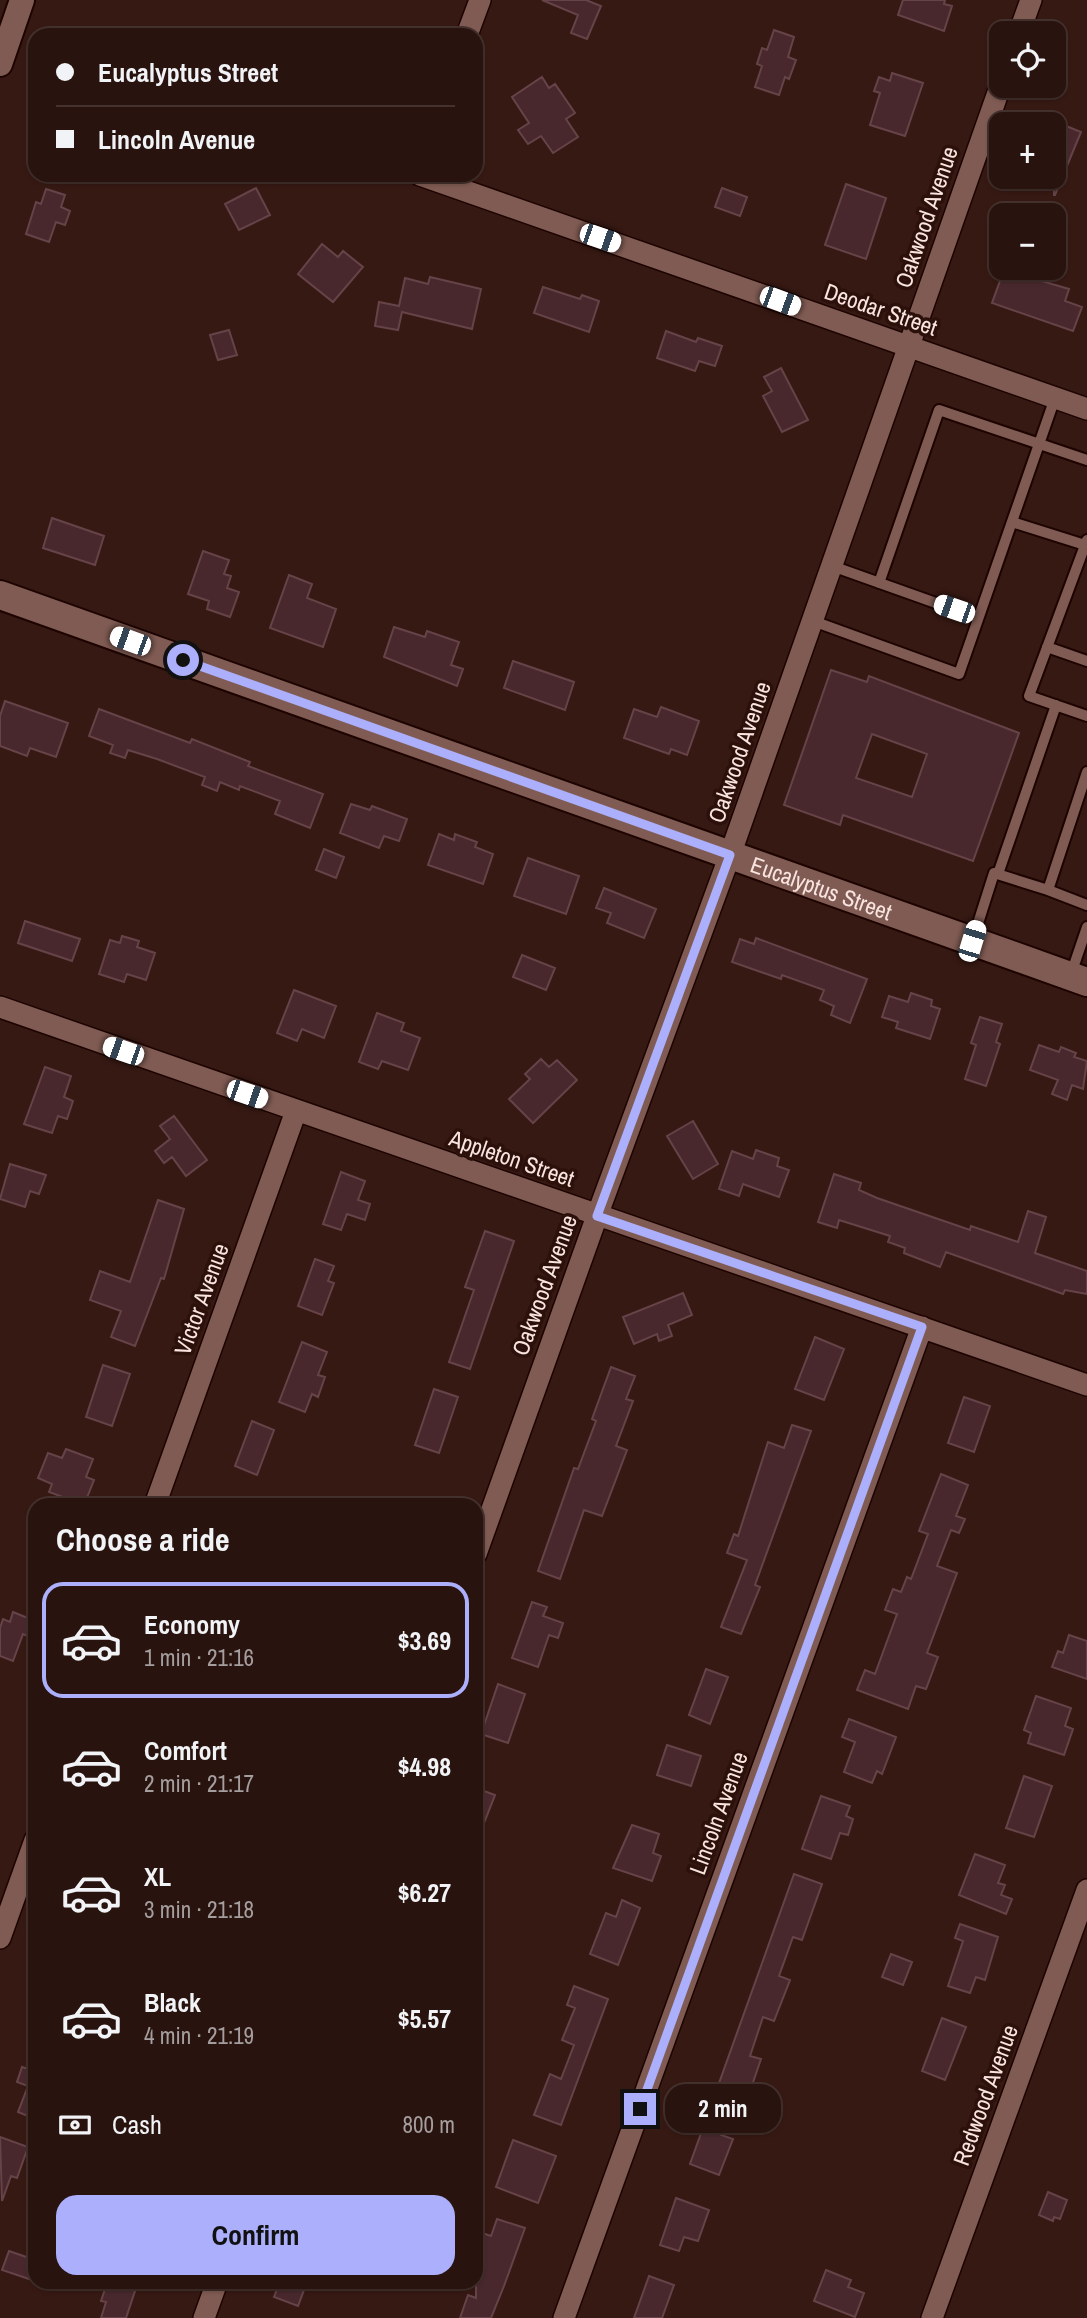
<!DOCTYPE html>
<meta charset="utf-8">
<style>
body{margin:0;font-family:"Archivo Narrow",sans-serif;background:#311c17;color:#f1f3f6;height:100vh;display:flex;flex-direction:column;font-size:26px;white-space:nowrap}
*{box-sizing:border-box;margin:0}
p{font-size:23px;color:#a59e9e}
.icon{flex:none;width:38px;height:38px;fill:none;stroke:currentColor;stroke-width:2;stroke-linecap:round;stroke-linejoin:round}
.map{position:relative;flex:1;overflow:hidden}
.panel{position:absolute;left:28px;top:1498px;width:455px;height:791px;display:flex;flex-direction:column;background:#29130e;border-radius:21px;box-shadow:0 2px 5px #0004,0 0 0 2px #45322e}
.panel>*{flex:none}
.banner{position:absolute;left:28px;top:28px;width:455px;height:154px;border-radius:21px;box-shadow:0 2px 5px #0004,0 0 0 2px #45322e;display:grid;align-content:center;height:154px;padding:0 28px;background:#29130e}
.buttons{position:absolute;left:989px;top:21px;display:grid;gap:14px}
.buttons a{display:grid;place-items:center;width:77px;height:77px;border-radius:14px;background:#29130e;box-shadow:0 2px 5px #0004,0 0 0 2px #45322e;font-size:35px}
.end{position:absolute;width:32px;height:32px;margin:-16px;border:9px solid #acaffb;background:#111;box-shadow:0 0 0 4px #111}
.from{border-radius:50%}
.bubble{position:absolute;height:49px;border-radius:21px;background:#29130e;box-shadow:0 2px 5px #0004,0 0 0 2px #45322e;font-size:23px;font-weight:700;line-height:49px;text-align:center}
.car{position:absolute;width:21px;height:42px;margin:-21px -10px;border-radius:9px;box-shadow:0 0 5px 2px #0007;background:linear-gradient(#fff 24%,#345 0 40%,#fff 0 76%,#345 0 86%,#fff 0)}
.banner b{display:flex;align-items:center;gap:24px;height:66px;font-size:26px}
.banner b+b{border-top:2px solid #45322e}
.banner i{width:18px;height:18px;background:#f1f3f6}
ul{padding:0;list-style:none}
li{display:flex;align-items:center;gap:21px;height:116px;margin:0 14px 10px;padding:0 14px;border:4px solid transparent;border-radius:21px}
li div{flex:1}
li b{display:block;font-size:26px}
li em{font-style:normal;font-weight:700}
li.selected{border-color:#acaffb}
li>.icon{width:63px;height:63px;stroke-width:1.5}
h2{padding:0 28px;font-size:32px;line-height:84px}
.pay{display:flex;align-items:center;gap:18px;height:77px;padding:0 28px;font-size:26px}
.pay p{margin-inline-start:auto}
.primary-button{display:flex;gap:14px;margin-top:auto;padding:14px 28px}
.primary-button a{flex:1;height:80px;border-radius:21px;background:#acaffb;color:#111;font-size:28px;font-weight:700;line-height:80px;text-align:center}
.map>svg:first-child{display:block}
.building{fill:#48282d;stroke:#664348;stroke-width:2;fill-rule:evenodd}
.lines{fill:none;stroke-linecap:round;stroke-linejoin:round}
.service-casing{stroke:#1d0401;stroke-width:14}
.minor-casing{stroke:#1d0401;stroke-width:24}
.tertiary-casing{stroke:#1d0401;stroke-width:28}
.secondary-casing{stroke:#1d0401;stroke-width:32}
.service{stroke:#7f5b53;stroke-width:10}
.minor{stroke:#7f5b53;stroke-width:21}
.tertiary{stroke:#7f5b53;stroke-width:24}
.secondary{stroke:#7f5b53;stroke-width:28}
.route{stroke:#acaffb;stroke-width:9}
.labels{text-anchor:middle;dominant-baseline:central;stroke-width:7;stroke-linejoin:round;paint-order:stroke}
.street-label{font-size:23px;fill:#f9e4df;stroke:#2c100a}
</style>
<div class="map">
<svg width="1087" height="2318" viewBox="0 0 1087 2318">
<rect width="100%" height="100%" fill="#371913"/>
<path class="building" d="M 542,0 L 586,0 L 601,6 L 587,39 L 571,33 L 578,15 Z
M 903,0 L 945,0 L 944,4 L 952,6 L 944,31 L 898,15 Z
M 774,30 L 794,37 L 788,57 L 796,60 L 789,79 L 785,77 L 779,95 L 755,87 L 762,66 L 757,64 L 762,48 L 767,50 Z
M 892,73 L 923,83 L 905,136 L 870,125 L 880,93 L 874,91 L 879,77 L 890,81 Z
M 542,77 L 549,88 L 555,84 L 575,113 L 566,119 L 578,137 L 553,153 L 541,136 L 528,144 L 518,130 L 529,123 L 512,97 Z
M 1054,121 L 1081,132 L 1055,195 L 1054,195 Z
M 846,184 L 886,198 L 866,259 L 825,245 Z
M 256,188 L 270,215 L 239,230 L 225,204 Z
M 722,188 L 747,197 L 740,216 L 715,207 Z
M 46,189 L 65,195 L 61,207 L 70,211 L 65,225 L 56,222 L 49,242 L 26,234 L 36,202 L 41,204 Z
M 322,244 L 338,257 L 343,251 L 363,267 L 333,302 L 298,274 Z
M 1004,270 L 1069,289 L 1065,301 L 1082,307 L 1073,331 L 992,303 Z
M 430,277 L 481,289 L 472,329 L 402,312 L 398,330 L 375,326 L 379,302 L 399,306 L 405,278 L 428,284 Z
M 543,287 L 580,299 L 582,295 L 599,301 L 589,332 L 534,313 Z
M 229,330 L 237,355 L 218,360 L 210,335 Z
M 666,331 L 696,342 L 698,338 L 722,346 L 715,366 L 699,361 L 695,371 L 657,358 Z
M 781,368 L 808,420 L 782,432 L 763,396 L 772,391 L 764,377 Z
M 52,518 L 104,536 L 95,565 L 43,548 Z
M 203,551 L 229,560 L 224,574 L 231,576 L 227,588 L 239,592 L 230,617 L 207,609 L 209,601 L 188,594 Z
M 289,575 L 312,584 L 307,598 L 336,609 L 323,647 L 270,628 Z
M 394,627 L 425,637 L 427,631 L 459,642 L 451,665 L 463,669 L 457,686 L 384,657 Z
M 513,661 L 574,682 L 565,710 L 504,688 Z
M 831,670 L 867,682 L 869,676 L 1019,733 L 973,861 L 843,815 L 840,825 L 784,805 ZM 872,734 L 927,754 L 912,797 L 856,778 Z
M 5,701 L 68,723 L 56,757 L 30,748 L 27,756 L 0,746 L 0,716 Z
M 661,707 L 699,721 L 687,755 L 671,749 L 669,754 L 624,738 L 634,709 L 657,717 Z
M 99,709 L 190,743 L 192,739 L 250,762 L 248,766 L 323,794 L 310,828 L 275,814 L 280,801 L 240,786 L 239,790 L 220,782 L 217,791 L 202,785 L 205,777 L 157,759 L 128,750 L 125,758 L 110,753 L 113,745 L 89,736 Z
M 351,804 L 370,810 L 372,806 L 407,819 L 399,841 L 384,836 L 379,848 L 340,833 Z
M 439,834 L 454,840 L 455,834 L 477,842 L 475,847 L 493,854 L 483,884 L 428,865 Z
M 324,849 L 344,857 L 336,878 L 316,870 Z
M 528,858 L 579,876 L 566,914 L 514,896 Z
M 604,888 L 656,909 L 644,938 L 607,923 L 611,913 L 596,908 Z
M 25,921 L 80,939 L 72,961 L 18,943 Z
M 122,936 L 139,941 L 137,947 L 155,953 L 146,980 L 127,974 L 124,982 L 99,974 L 110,940 L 120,943 Z
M 756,938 L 867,979 L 850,1023 L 831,1015 L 834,1006 L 820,1000 L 824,990 L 782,975 L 781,979 L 732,962 L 740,939 L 754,944 Z
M 522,955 L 555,968 L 546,990 L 513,977 Z
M 294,990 L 336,1006 L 324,1038 L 302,1029 L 297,1041 L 277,1033 Z
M 911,993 L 932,1000 L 931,1006 L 940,1009 L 930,1039 L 896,1028 L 898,1022 L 882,1017 L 889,996 L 908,1002 Z
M 377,1013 L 404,1023 L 401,1031 L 420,1038 L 408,1070 L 382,1061 L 378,1069 L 359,1062 Z
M 980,1017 L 1002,1024 L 996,1042 L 1000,1044 L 986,1086 L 965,1079 L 976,1045 L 971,1043 Z
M 1039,1045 L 1059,1052 L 1061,1047 L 1076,1053 L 1074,1057 L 1087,1061 L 1083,1089 L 1072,1085 L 1067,1100 L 1052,1094 L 1058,1080 L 1030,1070 Z
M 541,1059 L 549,1067 L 557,1060 L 577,1080 L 533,1123 L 509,1099 L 530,1079 L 525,1074 Z
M 45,1067 L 71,1076 L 64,1097 L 73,1101 L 67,1119 L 58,1116 L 52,1133 L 24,1124 Z
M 174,1116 L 207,1160 L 186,1176 L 172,1157 L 164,1163 L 155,1151 L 170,1139 L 160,1126 Z
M 693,1121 L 718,1164 L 693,1179 L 667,1136 Z
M 756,1150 L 779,1158 L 777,1166 L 789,1170 L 779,1197 L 743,1184 L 739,1196 L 719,1189 L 732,1151 L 753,1159 Z
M 10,1164 L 46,1175 L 39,1194 L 30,1191 L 25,1207 L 0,1199 Z
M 341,1172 L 365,1181 L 358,1200 L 370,1204 L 365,1220 L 347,1214 L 341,1230 L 323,1224 Z
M 834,1174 L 861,1183 L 859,1190 L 877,1198 L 970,1230 L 971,1226 L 1018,1242 L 1028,1211 L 1046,1217 L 1035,1253 L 1087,1271 L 1087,1294 L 1065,1290 L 1063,1294 L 946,1252 L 940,1267 L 904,1253 L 905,1248 L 888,1242 L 890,1236 L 839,1220 L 837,1228 L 818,1222 Z
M 158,1200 L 184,1209 L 164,1279 L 161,1278 L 135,1346 L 111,1337 L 121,1311 L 90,1300 L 100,1271 L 130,1282 Z
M 485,1231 L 514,1241 L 470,1369 L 449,1362 L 474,1290 L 465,1287 Z
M 315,1259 L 334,1266 L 328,1281 L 334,1283 L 322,1315 L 298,1306 Z
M 683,1293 L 692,1315 L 668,1325 L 672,1336 L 659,1341 L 657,1334 L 634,1344 L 623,1317 Z
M 815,1337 L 844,1349 L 824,1400 L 795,1389 Z
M 302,1342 L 327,1352 L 318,1375 L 325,1377 L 318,1397 L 312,1394 L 305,1412 L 279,1402 Z
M 103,1365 L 130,1374 L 112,1426 L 86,1417 Z
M 611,1367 L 635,1376 L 626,1399 L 633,1401 L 616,1446 L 627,1450 L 602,1516 L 584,1510 L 560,1579 L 538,1571 L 574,1468 L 578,1469 L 596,1421 L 592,1419 Z
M 434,1389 L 458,1397 L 439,1453 L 415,1445 Z
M 964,1397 L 990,1406 L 974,1452 L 948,1443 Z
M 252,1421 L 274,1430 L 257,1475 L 235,1466 Z
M 792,1425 L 811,1431 L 755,1585 L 760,1587 L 741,1634 L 721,1627 L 747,1560 L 727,1553 L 734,1534 L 738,1536 L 768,1442 L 784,1448 Z
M 66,1449 L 93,1459 L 86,1477 L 94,1480 L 84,1505 L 49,1492 L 52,1484 L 38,1478 L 48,1453 L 62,1458 Z
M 941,1474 L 968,1485 L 956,1516 L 965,1519 L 959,1533 L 951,1530 L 937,1566 L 957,1573 L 927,1653 L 938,1657 L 926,1689 L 916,1686 L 908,1709 L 857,1690 L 865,1670 L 875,1674 L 897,1614 L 885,1610 L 893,1589 L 901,1592 L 907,1577 L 911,1579 L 928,1534 L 919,1531 Z
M 532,1602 L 547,1607 L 543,1616 L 563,1623 L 558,1638 L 549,1635 L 538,1667 L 512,1658 Z
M 13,1612 L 35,1621 L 35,1639 L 23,1634 L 13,1661 L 0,1656 L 0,1628 L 3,1619 L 10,1622 Z
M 1069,1635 L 1087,1641 L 1087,1679 L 1052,1667 L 1058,1651 L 1063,1653 Z
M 706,1669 L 728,1677 L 710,1724 L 689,1715 Z
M 498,1684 L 525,1694 L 508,1743 L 481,1734 Z
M 1036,1696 L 1071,1708 L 1065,1726 L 1073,1729 L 1064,1755 L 1028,1743 L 1031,1733 L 1024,1730 Z
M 849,1719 L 896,1737 L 882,1774 L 877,1771 L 872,1783 L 844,1772 L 855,1742 L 842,1737 Z
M 667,1745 L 701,1756 L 691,1786 L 657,1775 Z
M 1024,1776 L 1052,1786 L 1034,1837 L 1006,1828 Z
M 476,1788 L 495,1795 L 477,1841 L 476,1840 Z
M 821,1796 L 850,1806 L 846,1816 L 853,1819 L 848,1835 L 840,1833 L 831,1859 L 802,1849 Z
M 632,1825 L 659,1834 L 653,1853 L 661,1856 L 652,1881 L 613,1868 Z
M 975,1854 L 1005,1865 L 998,1883 L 1005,1885 L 1001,1895 L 1012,1899 L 1006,1914 L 959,1895 Z
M 794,1874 L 822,1884 L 802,1940 L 793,1937 L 779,1976 L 790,1980 L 774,2021 L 763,2017 L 750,2056 L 761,2059 L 747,2100 L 737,2097 L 721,2135 L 733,2139 L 719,2175 L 690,2164 Z
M 622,1900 L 640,1908 L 618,1965 L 590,1954 L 606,1913 L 616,1917 Z
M 960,1924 L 998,1937 L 985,1980 L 976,1977 L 970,1993 L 948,1986 L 963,1941 L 955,1938 Z
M 891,1954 L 912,1962 L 903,1985 L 882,1977 Z
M 574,1986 L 608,1999 L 561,2125 L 534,2115 L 550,2074 L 561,2079 L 574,2045 L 562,2040 L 575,2008 L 567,2005 Z
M 942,2018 L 966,2027 L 945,2080 L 922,2071 Z
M 22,2067 L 35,2071 L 35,2119 L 18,2112 L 28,2086 L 17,2082 Z
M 0,2137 L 28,2147 L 17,2178 L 11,2176 L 2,2201 Z
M 513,2140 L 556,2156 L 538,2203 L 496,2187 Z
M 1048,2192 L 1067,2200 L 1060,2219 L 1054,2217 L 1053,2221 L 1039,2215 Z
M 676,2198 L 709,2210 L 698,2241 L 684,2237 L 679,2251 L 660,2245 Z
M 497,2219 L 525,2228 L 504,2286 L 491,2318 L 460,2318 L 468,2295 L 476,2298 L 476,2231 L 491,2236 Z
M 9,2251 L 35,2260 L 35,2281 L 2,2270 Z
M 826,2270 L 851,2280 L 848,2287 L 864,2293 L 855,2317 L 814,2301 Z
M 649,2276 L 674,2285 L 662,2318 L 634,2318 Z
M 113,2282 L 138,2282 L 126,2318 L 101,2318 L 106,2302 L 101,2301 L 106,2286 L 111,2288 Z
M 280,2282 L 307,2282 L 298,2306 L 274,2297 Z"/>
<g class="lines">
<defs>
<path id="service" d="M 1012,522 L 1085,545
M 1087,540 L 1029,696 L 1087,716
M 832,566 L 978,618
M 879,583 L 939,410 L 1087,460
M 813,621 L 959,674 L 1055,398
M 1047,647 L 1087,661
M 1087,772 L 1048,890 L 1087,905
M 998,874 L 1056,705
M 973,939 L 994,873 L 1048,890
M 1071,974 L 1087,927"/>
<path id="minor" d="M 1019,33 L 1031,0
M 467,35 L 480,0
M 420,175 L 1087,409
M 0,1007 L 1087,1385
M 155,1505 L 296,1111
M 476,1554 L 597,1216 L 730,855 L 1001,84
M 0,1938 L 35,1840
M 204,2318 L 217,2282
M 564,2318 L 922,1327
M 932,2318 L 1087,1890"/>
<path id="tertiary" d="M 0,64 L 22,0"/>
<g id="secondary">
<path id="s1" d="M 0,595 L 1087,982"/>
</g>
</defs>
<use href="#service" class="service-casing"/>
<use href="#minor" class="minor-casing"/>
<use href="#tertiary" class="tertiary-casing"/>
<use href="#secondary" class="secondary-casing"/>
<use href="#service" class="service"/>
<use href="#minor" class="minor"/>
<use href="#tertiary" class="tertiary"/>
<use href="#secondary" class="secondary"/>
</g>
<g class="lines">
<path class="route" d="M 183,660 L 730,855 L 597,1216 L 922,1327 L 640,2109"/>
</g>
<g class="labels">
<g class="street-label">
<text transform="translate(926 217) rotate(-71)">Oakwood Avenue</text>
<text transform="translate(881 309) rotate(19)">Deodar Street</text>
<text transform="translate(739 752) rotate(-71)">Oakwood Avenue</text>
<text stroke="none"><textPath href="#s1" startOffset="872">Eucalyptus Street</textPath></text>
<text transform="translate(512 1158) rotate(19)">Appleton Street</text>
<text transform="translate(544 1285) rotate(-70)">Oakwood Avenue</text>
<text transform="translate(201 1299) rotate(-70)">Victor Avenue</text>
<text transform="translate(718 1813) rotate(-70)">Lincoln Avenue</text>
<text transform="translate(985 2095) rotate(-70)">Redwood Avenue</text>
</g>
</g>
</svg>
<div class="buttons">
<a><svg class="icon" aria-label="locate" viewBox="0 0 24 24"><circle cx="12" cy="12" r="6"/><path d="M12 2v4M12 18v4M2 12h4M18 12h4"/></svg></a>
<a>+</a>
<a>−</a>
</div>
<i class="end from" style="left:183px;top:660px"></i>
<i class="end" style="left:640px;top:2109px"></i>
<div class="bubble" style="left:665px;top:2084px;width:116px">2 min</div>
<i class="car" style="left:600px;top:238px;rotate:109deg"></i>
<i class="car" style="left:780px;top:301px;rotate:110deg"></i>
<i class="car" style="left:954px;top:609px;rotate:289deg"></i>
<i class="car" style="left:130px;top:641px;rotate:290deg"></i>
<i class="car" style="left:972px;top:941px;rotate:17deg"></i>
<i class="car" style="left:123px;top:1051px;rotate:289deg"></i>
<i class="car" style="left:247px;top:1094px;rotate:109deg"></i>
<div class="banner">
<b><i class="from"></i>Eucalyptus Street</b>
<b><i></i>Lincoln Avenue</b>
</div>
<section class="panel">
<h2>Choose a ride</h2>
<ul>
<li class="selected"><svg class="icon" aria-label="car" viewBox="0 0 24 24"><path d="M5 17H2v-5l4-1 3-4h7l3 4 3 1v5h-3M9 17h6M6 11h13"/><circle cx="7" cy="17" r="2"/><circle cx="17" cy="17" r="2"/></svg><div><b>Economy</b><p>1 min · 21:16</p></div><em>$3.69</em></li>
<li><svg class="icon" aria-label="car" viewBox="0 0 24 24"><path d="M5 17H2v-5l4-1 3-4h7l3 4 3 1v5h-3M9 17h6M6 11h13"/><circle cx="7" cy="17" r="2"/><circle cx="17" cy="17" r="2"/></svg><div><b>Comfort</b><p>2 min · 21:17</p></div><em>$4.98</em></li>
<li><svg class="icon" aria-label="car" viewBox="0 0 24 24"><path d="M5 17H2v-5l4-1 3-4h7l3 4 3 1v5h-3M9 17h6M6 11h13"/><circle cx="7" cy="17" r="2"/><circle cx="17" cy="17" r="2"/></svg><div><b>XL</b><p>3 min · 21:18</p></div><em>$6.27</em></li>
<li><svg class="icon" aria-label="car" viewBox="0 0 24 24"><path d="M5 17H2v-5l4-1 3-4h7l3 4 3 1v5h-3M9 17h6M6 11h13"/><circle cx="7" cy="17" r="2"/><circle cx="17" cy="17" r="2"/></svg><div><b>Black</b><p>4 min · 21:19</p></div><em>$5.57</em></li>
</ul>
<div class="pay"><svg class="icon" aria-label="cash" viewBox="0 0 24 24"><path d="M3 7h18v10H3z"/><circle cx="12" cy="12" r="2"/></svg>Cash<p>800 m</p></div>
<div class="primary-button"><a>Confirm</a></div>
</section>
</div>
